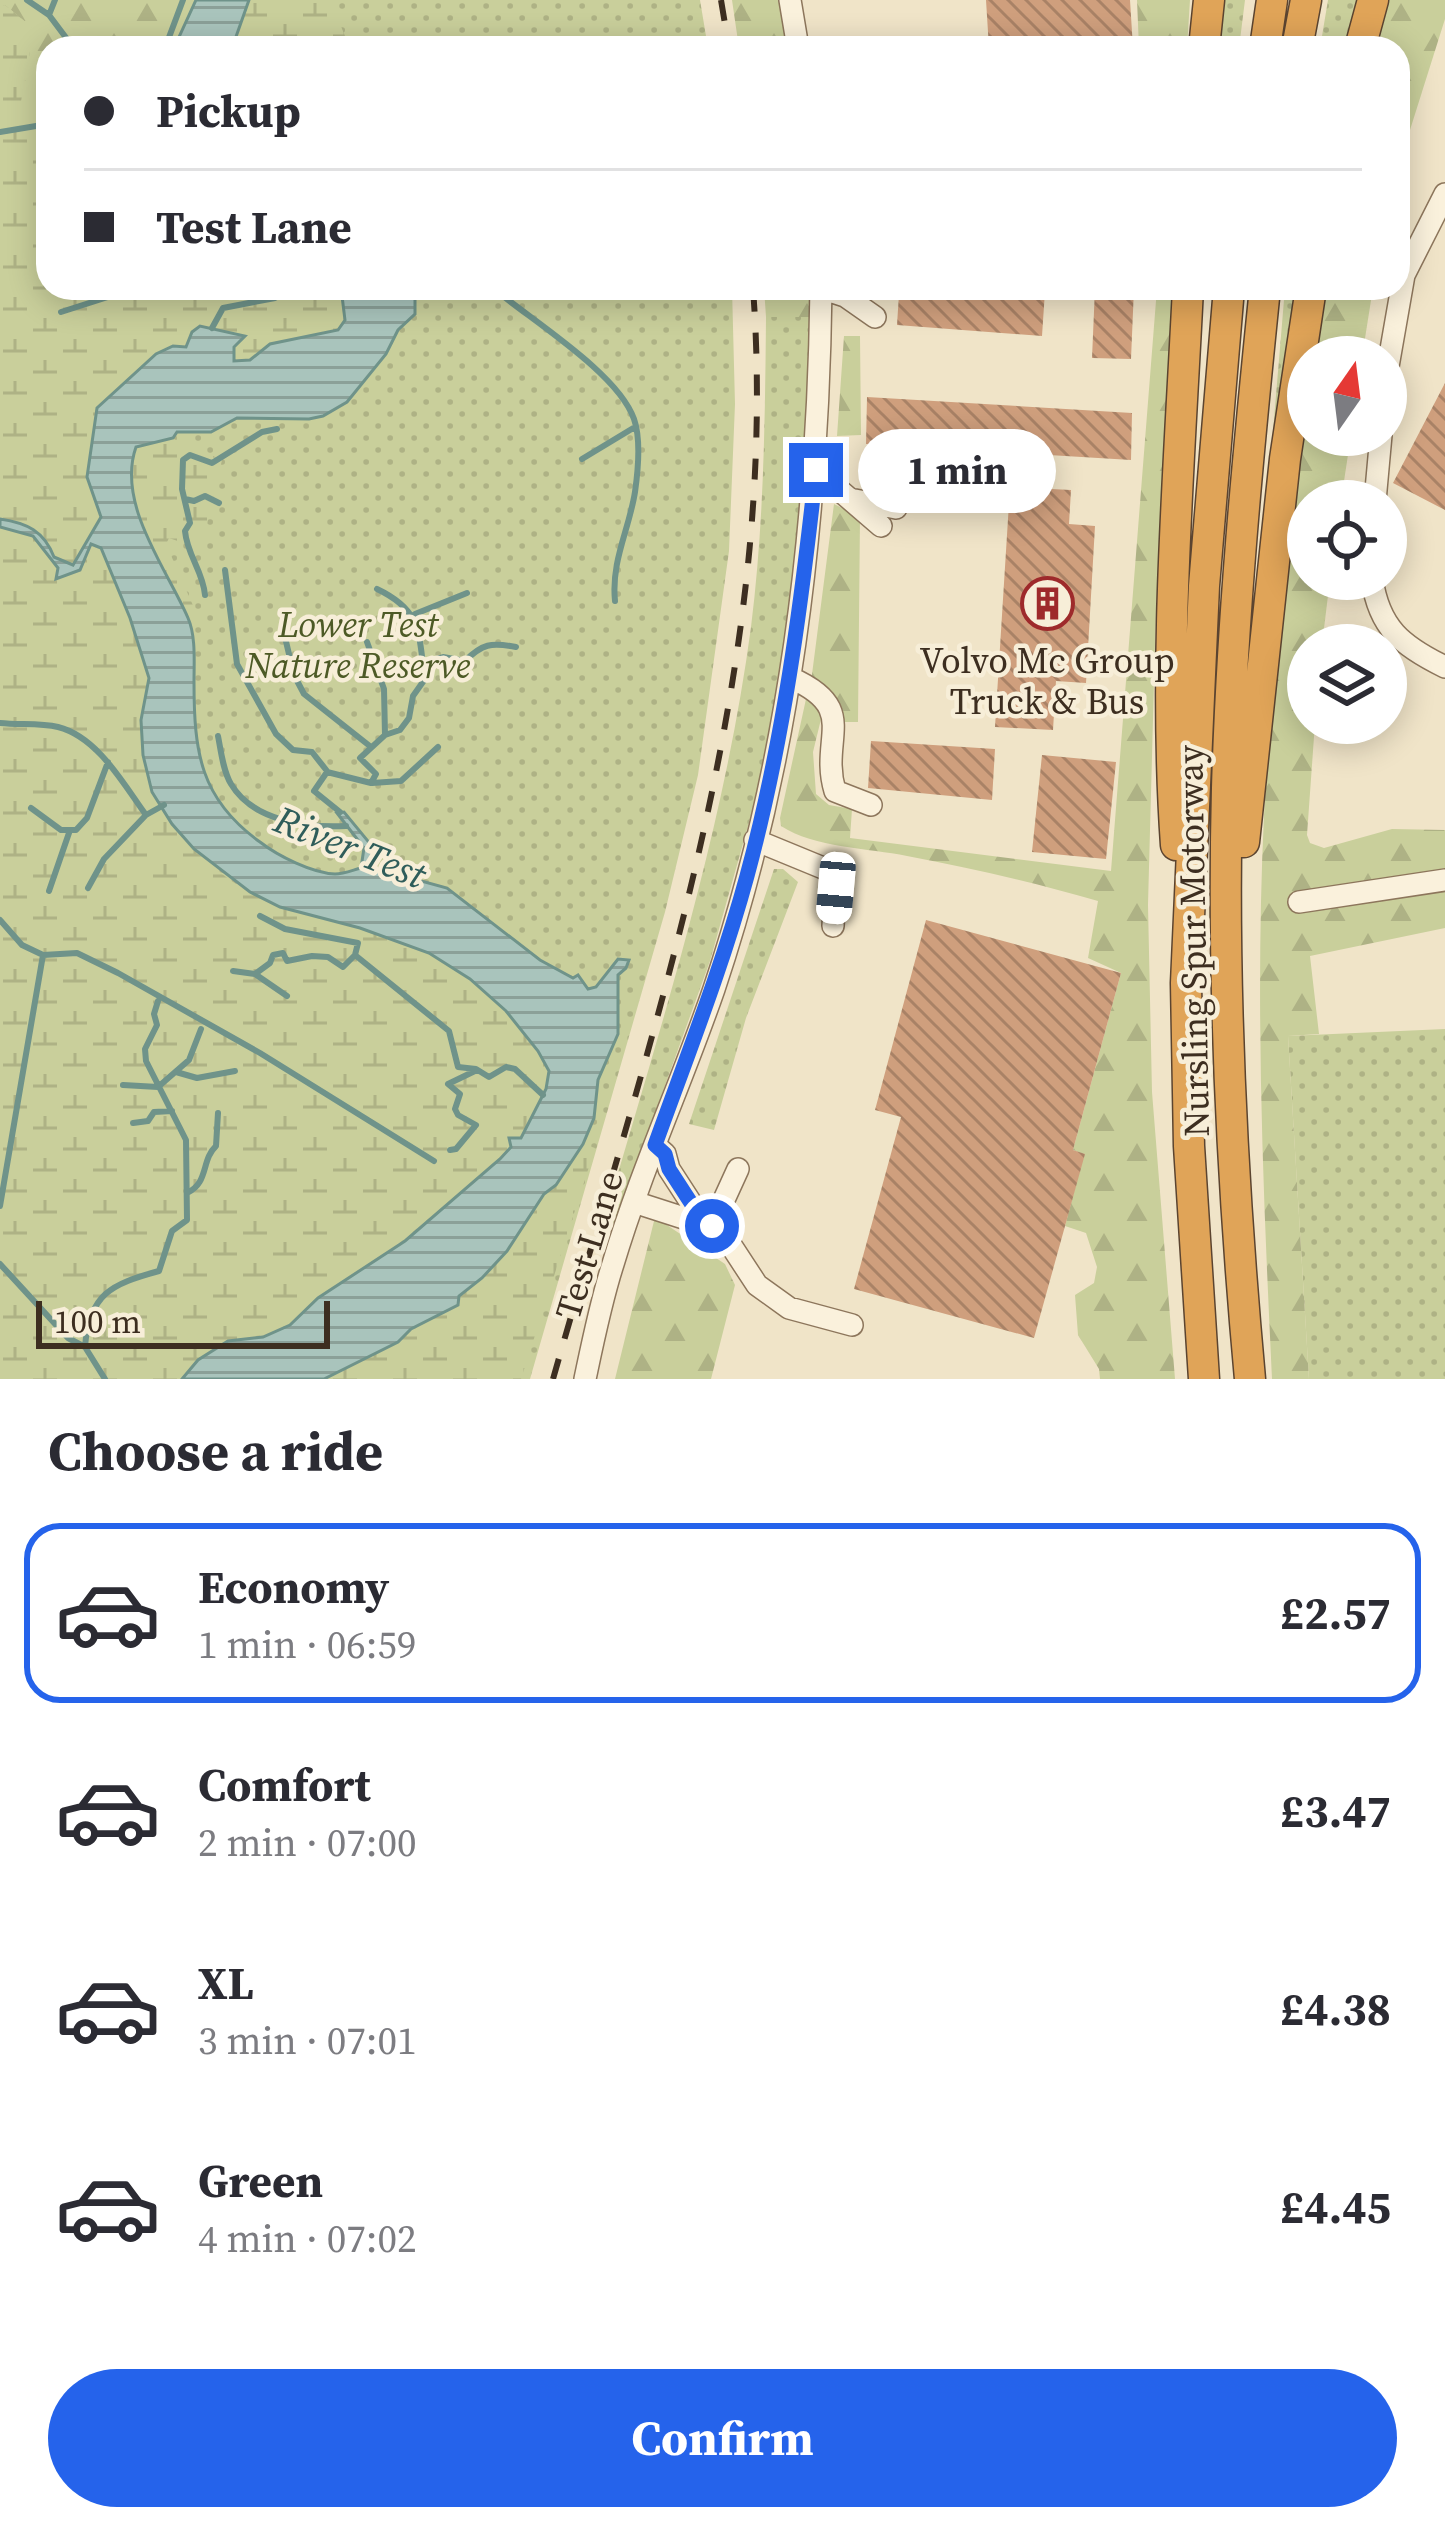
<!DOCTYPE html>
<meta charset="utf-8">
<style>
body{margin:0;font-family:"Source Serif 4",serif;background:#f7f7f7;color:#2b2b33;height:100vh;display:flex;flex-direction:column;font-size:45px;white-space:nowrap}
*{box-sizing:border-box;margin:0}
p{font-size:39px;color:#7c7c81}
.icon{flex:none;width:66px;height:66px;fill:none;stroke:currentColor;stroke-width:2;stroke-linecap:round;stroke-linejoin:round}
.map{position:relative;height:1379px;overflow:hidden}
.sheet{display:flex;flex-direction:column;background:#fff;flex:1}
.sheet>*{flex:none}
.hud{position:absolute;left:36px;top:36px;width:1374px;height:264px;border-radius:36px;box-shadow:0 6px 30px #0003;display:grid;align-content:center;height:264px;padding:0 48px;background:#fff}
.needle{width:78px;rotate:14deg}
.buttons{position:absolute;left:1287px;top:336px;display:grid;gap:24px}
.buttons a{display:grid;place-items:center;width:120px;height:120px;border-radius:50%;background:#fff;box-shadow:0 6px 30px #0003;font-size:60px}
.scale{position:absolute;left:36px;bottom:30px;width:294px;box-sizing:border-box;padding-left:12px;border:6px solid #3d2e20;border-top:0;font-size:33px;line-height:42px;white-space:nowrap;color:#3d2e20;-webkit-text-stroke:9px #f7eed8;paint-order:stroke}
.end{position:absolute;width:54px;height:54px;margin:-27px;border:15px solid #2563eb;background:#fff;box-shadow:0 0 0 6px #fff}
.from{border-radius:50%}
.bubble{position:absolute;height:84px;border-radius:42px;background:#fff;box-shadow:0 6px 30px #0003;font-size:39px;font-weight:700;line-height:84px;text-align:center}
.car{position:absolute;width:36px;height:72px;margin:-36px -18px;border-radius:15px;box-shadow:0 0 9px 3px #0007;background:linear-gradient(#fff 24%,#345 0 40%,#fff 0 76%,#345 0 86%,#fff 0)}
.hud b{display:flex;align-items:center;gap:42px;height:114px;font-size:45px}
.hud b+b{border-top:3px solid #e1e1e2}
.hud i{width:30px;height:30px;background:#2b2b33}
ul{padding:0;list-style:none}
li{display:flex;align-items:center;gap:36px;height:180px;margin:0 24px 18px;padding:0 24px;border:6px solid transparent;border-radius:36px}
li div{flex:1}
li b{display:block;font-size:45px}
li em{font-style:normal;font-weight:700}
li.active{border-color:#2563eb}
li>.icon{width:108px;height:108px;stroke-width:1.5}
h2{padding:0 48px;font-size:54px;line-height:144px}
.action{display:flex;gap:24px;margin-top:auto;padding:24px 48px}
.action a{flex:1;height:138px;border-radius:72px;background:#2563eb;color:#fff;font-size:48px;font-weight:700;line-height:138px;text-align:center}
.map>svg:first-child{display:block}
.grass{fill:url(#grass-dots)}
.forest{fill:url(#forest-firs)}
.wetland{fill:url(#wetland-marsh)}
.water{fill:url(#water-rules);stroke:#6f938a;stroke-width:3}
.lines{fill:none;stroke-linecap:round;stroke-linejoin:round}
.stream{stroke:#6f938a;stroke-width:6}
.building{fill:url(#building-back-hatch)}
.minor-casing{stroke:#8d765c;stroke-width:24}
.highway-casing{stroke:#5b4430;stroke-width:33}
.minor{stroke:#faf1dc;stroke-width:21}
.highway{stroke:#e0a458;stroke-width:30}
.rail{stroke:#3d2e20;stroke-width:6;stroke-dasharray:21 21;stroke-linecap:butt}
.route{stroke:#2563eb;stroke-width:15}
.labels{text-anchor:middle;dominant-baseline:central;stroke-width:9;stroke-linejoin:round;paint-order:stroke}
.park-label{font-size:36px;font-style:italic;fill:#4d5a26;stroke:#f7eed8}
.poi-label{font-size:36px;fill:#3d2e20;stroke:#f7eed8}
.street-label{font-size:36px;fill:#3d2e20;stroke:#f7eed8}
.water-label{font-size:39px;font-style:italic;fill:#2f5d5a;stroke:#f7eed8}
</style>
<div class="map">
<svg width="1445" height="1379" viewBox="0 0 1445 1379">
<defs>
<pattern id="grass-dots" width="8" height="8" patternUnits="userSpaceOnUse" patternTransform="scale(3)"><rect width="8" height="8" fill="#c9cf9b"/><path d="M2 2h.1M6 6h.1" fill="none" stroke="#aeb285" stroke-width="1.8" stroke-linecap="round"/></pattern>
<pattern id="forest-firs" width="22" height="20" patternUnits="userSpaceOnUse" patternTransform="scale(3)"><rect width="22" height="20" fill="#c9cf9b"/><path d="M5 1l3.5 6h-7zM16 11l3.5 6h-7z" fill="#aeb285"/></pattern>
<pattern id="wetland-marsh" width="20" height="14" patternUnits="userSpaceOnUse" patternTransform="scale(3)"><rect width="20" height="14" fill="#c9cf9b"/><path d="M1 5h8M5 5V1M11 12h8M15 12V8" fill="none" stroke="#aeb285"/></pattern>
<pattern id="water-rules" width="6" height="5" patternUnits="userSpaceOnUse" patternTransform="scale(3)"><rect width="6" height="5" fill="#a9c4bc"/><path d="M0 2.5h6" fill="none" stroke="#8ba098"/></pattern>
<pattern id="building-back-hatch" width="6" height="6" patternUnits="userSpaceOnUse" patternTransform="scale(3)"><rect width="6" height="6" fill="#cf9f7d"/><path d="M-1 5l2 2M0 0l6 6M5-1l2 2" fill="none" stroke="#a98266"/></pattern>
</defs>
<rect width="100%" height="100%" fill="#f0e4c8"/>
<path class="grass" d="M 0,0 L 700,0 L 708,48 L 48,48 L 48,288 L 732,288 L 735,404 L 729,551 L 698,775 L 665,912 L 530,1379 L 0,1379 Z
M 1223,0 L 1245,0 L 1239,48 L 1219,48 Z
M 1328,0 L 1357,0 L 1344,48 L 1320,48 Z
M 1285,288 L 1299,288 L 1269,479 Z
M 766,317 L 809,317 L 813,391 L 809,491 L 764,769 L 710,961 L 615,1224 L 604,1221 C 661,1025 724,830 751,627 C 764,524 765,421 766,317 Z
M 774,869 L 783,869 L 798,882 L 746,1018 L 714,1130 L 689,1124 Z
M 1445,1029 L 1445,1379 L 1309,1379 L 1288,1036 Z"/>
<path class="forest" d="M 0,0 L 196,0 L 174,48 L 48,48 L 48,139 L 31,139 L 20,107 L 34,29 L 5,5 L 0,6 Z
M 732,0 L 781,0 L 789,48 L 739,48 Z
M 1137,0 L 1190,0 L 1187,48 L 1139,48 Z
M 1380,0 L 1445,0 L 1445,19 L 1398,168 L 1398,48 L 1369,48 Z
M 764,288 L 809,288 L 809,317 L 766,317 Z
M 1157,288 L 1173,288 L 1156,609 L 1148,905 L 1152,1092 L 1175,1379 L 1100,1379 L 1099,1369 L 1078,1335 L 1075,1295 L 1094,1283 L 1097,1267 L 1086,1233 L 1065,1226 L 1084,1154 L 1073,1150 L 1121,973 L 1088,958 L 1098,901 C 1035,883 972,868 907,856 C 869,848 814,848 781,826 L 780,818 L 806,699 L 819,705 L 822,715 L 813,752 L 816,794 L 829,805 L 852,809 L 850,838 L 1111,871 Z
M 1320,288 L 1373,288 L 1362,357 L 1309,357 Z
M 844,336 L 860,336 L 861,435 L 837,436 Z
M 1308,361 L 1308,435 L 1351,435 L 1341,501 L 1308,501 L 1308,579 L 1330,579 L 1322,645 L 1308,645 L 1308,723 L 1315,723 L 1307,835 L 1310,843 L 1324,848 L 1392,829 L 1445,830 L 1445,928 L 1310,956 L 1319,1034 L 1288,1036 L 1309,1379 L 1272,1379 C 1263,1191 1255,1003 1264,815 C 1272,663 1292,512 1308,361 Z
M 834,504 L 860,517 L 858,722 L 840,722 L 811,682 Z
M 655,1217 L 725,1264 L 735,1285 L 711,1379 L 615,1379 Z"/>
<path class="wetland" d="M 249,0 L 330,0 L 350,48 L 232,48 Z
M 5,5 L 34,29 L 20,107 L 31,139 L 48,139 L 48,288 L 341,288 C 346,304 349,315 339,330 L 270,344 L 250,360 L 233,361 L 234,347 L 192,332 L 187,347 L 156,354 L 96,408 L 87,477 L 101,517 L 73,565 L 54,557 L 33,527 L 0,519 L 0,6 Z
M 167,436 L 222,460 L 201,549 L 169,538 L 166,544 L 195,610 L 191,614 L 184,612 C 165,561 119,506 136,448 Z
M 4,526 L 33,536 L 58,568 L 56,578 L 69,577 L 92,544 L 101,547 C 120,588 138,632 148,676 C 160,731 134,773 172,824 C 199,860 238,890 279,907 C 304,917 332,920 358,927 C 420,943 478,976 518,1026 C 528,1038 546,1055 549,1071 C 552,1092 530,1120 521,1138 L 515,1139 L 500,1159 L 372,1266 L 339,1283 L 278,1332 L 228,1341 L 212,1349 L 182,1379 L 0,1379 L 0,527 Z
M 583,1144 L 595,1148 L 521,1379 L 324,1379 L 398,1342 L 482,1278 L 507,1251 L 544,1194 L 556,1185 Z"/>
<path class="water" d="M 196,0 L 249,0 L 232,48 L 174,48 Z
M 341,288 L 415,288 L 415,314 L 398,330 L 386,354 L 347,402 L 323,416 L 309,419 L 237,418 L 211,432 L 177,432 L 173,438 L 136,447 C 116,504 167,569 188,618 C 196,636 194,662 194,682 C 194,752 200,799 260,842 C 278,856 312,873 335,874 C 344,874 353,870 361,868 L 364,848 L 337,813 L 344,812 L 372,846 L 374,868 L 447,888 L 540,960 L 573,978 L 578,975 L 588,989 L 596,987 L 618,959 L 629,960 L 626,968 L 618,975 L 618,1034 L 598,1080 L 594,1118 L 583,1144 L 556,1185 L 544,1194 L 507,1251 L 482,1278 L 459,1296 L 458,1305 L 411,1329 L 398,1342 L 324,1379 L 182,1379 L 198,1360 L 228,1341 L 263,1337 L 290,1325 L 318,1298 L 405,1241 L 500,1159 L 511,1147 L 509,1138 L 521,1138 L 546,1089 L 549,1071 L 538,1051 L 506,1011 L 470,979 L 429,953 L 360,928 L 280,907 L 250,892 L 194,849 L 172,824 L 152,792 L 143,755 L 141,720 L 149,678 L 130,618 L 101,548 L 91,544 L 80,570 L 56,579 L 58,568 L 33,536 L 0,527 L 0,519 C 27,523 44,531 54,557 L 73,565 L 101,517 L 87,477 L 97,408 L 156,354 L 173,346 L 186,347 L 192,332 L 200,326 L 245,336 L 234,347 L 234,361 L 250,360 L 270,344 L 338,330 L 345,320 Z"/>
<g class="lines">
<path class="stream" d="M 27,0 L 49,15
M 55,0 L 49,15 L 70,43 L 80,48
M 165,48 L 183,0
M 0,132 L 48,124
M 493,288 C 531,320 618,373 634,419 C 641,439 638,471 635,492 C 629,530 611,561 615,601
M 61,312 L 136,288
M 212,328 L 223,308 L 275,298 L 293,288
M 582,459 L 635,427
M 185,499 L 194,501 L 205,496 L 219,503
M 225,570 L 237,664 L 276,734 L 293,750 L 312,752 L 327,771
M 205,595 C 203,571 187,555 185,531 L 190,523 L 182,489 L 183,460 L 190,455 L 212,463 L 262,432 L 277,429
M 415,614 L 467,593
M 283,629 L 294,675 L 304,694 L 371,747
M 367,642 L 384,689 L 385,735
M 423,663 L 443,657 L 465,661 C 482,644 491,642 516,647
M 0,723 C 19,725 40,723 58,727 C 98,737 124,785 146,815 L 164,805
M 218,736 C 221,751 223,771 231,784 C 253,821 306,828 346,826
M 372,783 L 401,781 L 438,747
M 31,808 L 61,830 L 76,830 L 87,818 L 108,762
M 340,812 L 314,791 L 327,772 L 371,783 L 376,774 L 360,758 L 385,735 L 400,730 L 409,718 L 413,696 L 425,679 C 418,633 423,611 377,589
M 88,888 L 104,859 L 145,816
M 49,891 L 70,830
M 260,916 L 285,929 L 358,943 L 355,955 L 449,1031 L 458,1067 L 476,1069 L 489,1077 L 506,1067 L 515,1069 L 543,1095
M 0,920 L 22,945 L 43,955 L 0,1206
M 43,955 L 77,953 L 118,973 L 260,1053 L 434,1161
M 233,971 L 255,974 L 270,963 L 273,955 L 283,953 L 287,961 L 312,956 L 328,957 L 343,967 L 355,955
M 255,974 L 287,996
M 176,1072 L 197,1078 L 235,1071
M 123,1085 L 158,1087 L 189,1060 L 201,1029
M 133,1123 L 148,1121 L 154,1112 L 172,1111
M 450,1150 L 456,1149 L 476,1125 L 458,1115 L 455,1109 L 460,1094 L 448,1084 L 477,1070
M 187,1193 C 209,1183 201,1160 216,1146 L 218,1113
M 0,1264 L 68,1338 L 85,1347 L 105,1379
M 85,1347 C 89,1294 111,1284 159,1271 L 172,1231 L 187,1220 L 186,1140 L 146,1061 L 145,1049 L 157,1025 L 154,1014 L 158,1001"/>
</g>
<path class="building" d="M 986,0 L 1130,0 L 1133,48 L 989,48 Z
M 971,288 L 1045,291 L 1042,336 L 897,325 L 899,294 L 970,299 Z
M 1095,288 L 1134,288 L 1131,359 L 1092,358 Z
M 1445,383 L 1445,510 L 1393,483 Z
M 867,397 L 1132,413 L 1131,460 L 866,444 Z
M 1010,487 L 1071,490 L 1069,524 L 1095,526 L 1086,683 L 1056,681 L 1053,730 L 995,727 Z
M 871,741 L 995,749 L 992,800 L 868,788 Z
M 1042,755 L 1116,762 L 1106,859 L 1032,852 Z
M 926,920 L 1121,973 L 1073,1150 L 1085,1154 L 1034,1338 L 854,1289 L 901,1117 L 875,1110 Z"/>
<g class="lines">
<defs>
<path id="minor" d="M 790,0 L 798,48
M 821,288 L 845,296 L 875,317
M 1386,378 L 1404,275 L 1445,194
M 816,470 L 881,526
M 855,500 L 896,508
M 1375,501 L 1381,435
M 1372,579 C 1379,628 1402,646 1445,667
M 791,678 C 861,709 819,738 835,791 L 871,805
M 755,840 L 828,870 L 835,888 L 833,926
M 1299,902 L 1445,880
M 655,1145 L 665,1154 L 669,1169 L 704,1223
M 634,1202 L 721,1230 L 757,1285 L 789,1308 L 852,1325
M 712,1226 L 738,1169
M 585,1379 C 593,1341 601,1301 613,1264 C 641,1170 682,1082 714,989 C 790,763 818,526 821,288"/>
<path id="highway" d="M 1204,48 L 1209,0
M 1265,48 L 1272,0
M 1297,48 L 1306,0
M 1360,48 L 1373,0
M 1244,842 L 1285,459 L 1311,288
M 1176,845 C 1163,661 1179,472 1188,288
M 1204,1379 L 1189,1146 L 1186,983 L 1204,586 L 1229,288
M 1250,1379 C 1232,1183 1222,984 1227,788 C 1232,620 1248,454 1265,288"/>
</defs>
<use href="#minor" class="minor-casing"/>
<use href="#highway" class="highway-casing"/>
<use href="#minor" class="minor"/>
<use href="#highway" class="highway"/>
<path class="rail" d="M 721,0 L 729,48
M 553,1379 C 654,1025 781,662 753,288"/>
</g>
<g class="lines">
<path class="route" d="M 712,1226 L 704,1223 L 669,1169 L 665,1154 L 655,1145 C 687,1056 722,968 747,876 C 783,743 801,608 816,470"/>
</g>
<defs>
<symbol id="building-ring" viewBox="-11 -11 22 22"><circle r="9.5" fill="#f7eed8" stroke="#9e2a2b" stroke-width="1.5"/><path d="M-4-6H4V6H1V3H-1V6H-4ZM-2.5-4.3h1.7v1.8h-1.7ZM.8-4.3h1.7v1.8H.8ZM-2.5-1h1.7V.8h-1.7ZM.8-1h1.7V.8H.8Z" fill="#9e2a2b"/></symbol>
</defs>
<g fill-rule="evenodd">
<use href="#building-ring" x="1018" y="574" width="59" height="59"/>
</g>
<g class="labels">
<g class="park-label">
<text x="358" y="624">Lower Test<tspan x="358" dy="41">Nature Reserve</tspan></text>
</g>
<g class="poi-label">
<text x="1047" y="660">Volvo Mc Group<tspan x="1047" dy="41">Truck &amp; Bus</tspan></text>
</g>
<g class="street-label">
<text transform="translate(1193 941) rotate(-91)">Nursling Spur Motorway</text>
<text transform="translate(589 1245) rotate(-73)">Test Lane</text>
</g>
<g class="water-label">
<text transform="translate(350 847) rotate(22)">River Test</text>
</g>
</g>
</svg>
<div class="buttons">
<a><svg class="needle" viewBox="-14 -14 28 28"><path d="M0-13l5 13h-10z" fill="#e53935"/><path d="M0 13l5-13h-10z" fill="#7c7c81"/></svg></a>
<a><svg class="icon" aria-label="locate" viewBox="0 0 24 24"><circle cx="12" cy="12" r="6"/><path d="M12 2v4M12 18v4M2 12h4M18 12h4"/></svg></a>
<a><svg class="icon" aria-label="layers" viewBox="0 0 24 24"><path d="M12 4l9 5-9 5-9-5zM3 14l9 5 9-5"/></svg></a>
</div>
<div class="scale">100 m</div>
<i class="end from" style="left:712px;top:1226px"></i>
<i class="end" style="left:816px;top:470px"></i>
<div class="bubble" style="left:858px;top:429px;width:198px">1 min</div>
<i class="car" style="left:836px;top:888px;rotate:185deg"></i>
<div class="hud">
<b><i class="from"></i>Pickup</b>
<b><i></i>Test Lane</b>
</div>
</div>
<section class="sheet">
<h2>Choose a ride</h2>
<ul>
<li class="active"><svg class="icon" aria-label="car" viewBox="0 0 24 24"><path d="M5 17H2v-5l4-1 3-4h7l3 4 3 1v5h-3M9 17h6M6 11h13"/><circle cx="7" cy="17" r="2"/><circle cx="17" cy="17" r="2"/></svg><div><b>Economy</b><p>1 min · 06:59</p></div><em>£2.57</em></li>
<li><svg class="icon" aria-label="car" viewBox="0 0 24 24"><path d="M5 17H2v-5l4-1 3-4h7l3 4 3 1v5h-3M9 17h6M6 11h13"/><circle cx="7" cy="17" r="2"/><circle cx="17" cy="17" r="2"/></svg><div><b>Comfort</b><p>2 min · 07:00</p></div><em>£3.47</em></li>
<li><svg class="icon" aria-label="car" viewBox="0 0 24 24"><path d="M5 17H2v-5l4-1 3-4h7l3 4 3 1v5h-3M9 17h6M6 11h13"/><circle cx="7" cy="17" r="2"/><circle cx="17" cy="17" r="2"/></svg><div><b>XL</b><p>3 min · 07:01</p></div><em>£4.38</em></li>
<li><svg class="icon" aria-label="car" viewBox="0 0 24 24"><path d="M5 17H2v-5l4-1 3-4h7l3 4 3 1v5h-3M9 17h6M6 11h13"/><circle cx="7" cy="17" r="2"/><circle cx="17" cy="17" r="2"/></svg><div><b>Green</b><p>4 min · 07:02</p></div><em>£4.45</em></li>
</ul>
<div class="action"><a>Confirm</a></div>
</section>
